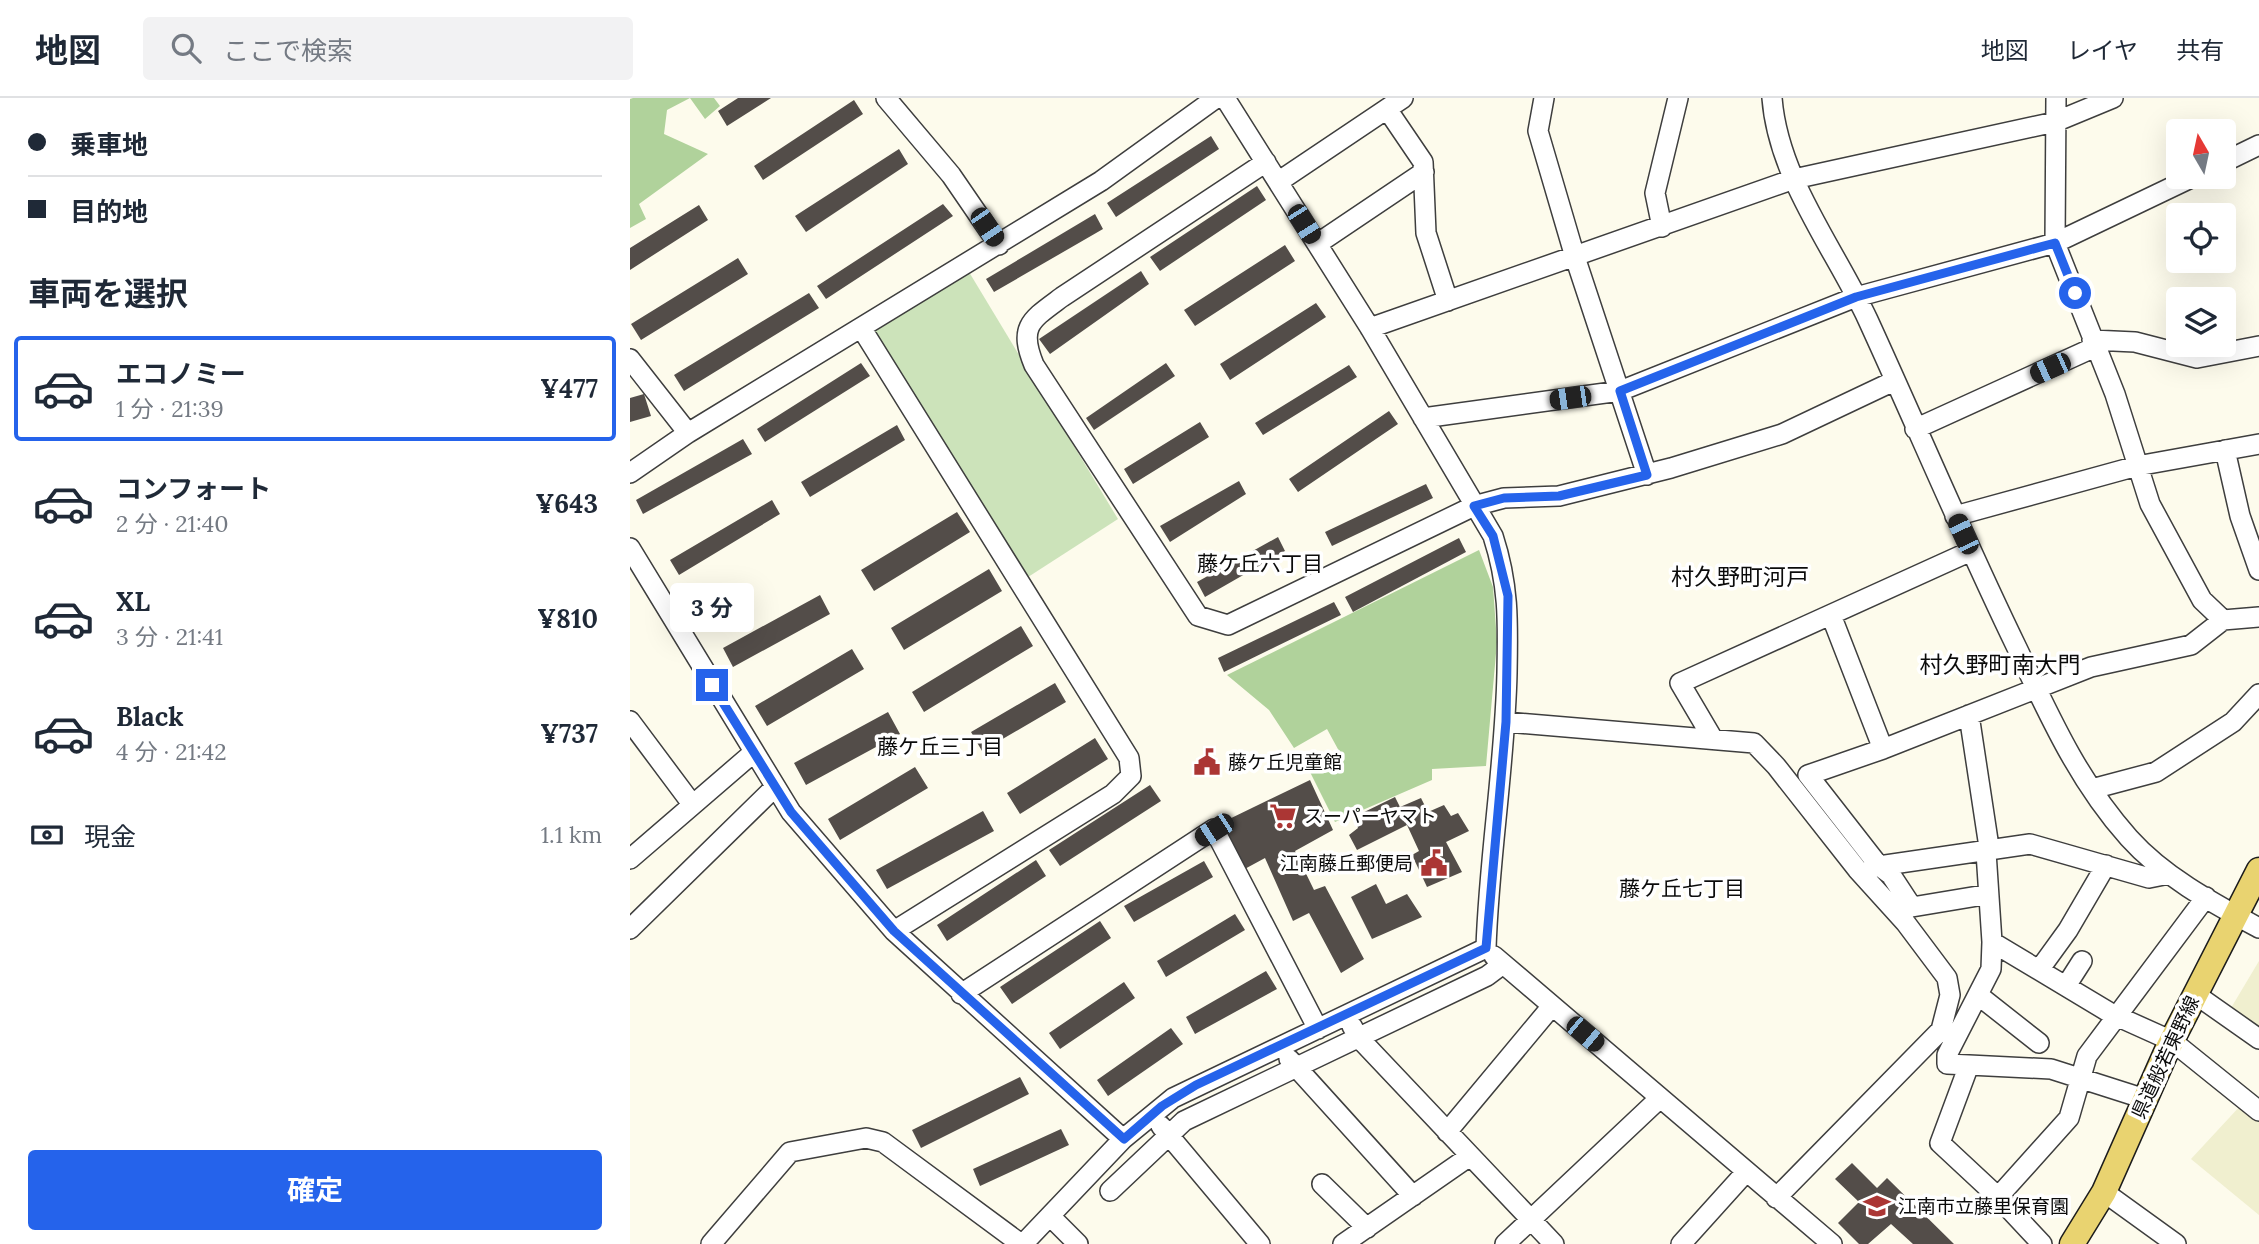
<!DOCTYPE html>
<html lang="ja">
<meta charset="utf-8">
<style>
body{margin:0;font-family:Lora,"Noto Sans JP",serif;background:#f2f2f3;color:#1f2937;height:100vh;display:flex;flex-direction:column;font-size:26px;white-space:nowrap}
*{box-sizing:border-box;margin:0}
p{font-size:23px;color:#747a83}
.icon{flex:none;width:38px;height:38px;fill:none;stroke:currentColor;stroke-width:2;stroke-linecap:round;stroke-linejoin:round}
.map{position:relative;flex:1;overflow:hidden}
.sheet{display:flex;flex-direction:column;background:#fff;width:630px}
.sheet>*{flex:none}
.guide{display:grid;align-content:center;height:154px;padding:0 28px;background:#fff}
.needle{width:46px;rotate:351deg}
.controls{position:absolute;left:1536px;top:21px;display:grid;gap:14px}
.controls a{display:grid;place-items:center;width:70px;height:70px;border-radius:7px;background:#fff;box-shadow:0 7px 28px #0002;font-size:35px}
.end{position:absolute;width:32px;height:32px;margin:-16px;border:9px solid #2563eb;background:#fff;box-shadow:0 0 0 4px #fff}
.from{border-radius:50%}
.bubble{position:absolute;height:49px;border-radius:7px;background:#fff;box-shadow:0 7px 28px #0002;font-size:23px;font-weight:700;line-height:49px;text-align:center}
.car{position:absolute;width:21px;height:42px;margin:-21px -10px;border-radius:9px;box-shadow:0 0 5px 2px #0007;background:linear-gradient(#222 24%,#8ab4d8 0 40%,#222 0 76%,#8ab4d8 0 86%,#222 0)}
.guide b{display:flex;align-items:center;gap:24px;height:66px;font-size:26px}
.guide b+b{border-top:2px solid #e0e1e3}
.guide i{width:18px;height:18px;background:#1f2937}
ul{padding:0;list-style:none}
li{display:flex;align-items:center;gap:21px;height:105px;margin:0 14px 10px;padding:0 14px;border:4px solid transparent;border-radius:7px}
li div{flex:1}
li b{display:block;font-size:26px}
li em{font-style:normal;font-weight:700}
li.selected{border-color:#2563eb}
li>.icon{width:63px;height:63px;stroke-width:1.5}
h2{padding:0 28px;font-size:32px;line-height:84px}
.pay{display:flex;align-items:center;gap:18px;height:77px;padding:0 28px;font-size:26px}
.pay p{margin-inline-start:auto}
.primary-button{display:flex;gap:14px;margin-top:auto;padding:14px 28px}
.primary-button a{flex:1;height:80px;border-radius:7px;background:#2563eb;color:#fff;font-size:28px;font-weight:700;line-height:80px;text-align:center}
header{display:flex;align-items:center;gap:42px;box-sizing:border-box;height:98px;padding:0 35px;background:#fff;border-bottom:2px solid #e0e1e3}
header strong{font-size:33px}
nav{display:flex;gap:38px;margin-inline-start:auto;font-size:24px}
.search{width:490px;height:63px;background:#f2f2f3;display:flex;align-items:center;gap:18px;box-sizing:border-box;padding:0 24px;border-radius:7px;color:#747a83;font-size:26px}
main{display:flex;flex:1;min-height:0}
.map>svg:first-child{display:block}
.farmland{fill:#f0efcf}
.green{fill:#cce3ba}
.forest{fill:#b0d29b}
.building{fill:#534d49}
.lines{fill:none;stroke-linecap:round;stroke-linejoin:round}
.minor-casing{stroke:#3e3e3e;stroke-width:22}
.major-casing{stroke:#1c1c1c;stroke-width:27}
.minor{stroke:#fff;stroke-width:19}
.major{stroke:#e9d370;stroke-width:24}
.route{stroke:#2563eb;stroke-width:9}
.labels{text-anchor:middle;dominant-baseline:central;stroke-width:7;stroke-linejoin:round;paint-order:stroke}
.poi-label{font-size:19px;fill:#0b0b0b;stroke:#fff;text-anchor:start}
.street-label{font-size:19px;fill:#0b0b0b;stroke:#fff}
.neighbourhood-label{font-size:21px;fill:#0b0b0b;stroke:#fff}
.quarter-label{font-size:23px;fill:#0b0b0b;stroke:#fff}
</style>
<header>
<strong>地図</strong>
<div class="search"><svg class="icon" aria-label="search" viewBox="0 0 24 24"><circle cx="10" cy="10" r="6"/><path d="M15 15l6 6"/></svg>ここで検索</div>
<nav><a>地図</a><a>レイヤ</a><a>共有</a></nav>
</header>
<main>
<section class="sheet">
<div class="guide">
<b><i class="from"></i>乗車地</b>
<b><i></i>目的地</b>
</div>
<h2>車両を選択</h2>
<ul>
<li class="selected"><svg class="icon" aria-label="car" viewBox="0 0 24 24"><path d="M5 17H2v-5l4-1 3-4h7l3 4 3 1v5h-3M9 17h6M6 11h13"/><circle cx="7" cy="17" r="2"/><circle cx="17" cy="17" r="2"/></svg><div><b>エコノミー</b><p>1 分 · 21:39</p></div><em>¥477</em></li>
<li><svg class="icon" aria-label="car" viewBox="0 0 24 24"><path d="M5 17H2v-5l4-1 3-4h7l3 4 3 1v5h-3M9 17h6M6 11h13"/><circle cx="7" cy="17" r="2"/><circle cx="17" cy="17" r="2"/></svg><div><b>コンフォート</b><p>2 分 · 21:40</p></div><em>¥643</em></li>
<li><svg class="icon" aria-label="car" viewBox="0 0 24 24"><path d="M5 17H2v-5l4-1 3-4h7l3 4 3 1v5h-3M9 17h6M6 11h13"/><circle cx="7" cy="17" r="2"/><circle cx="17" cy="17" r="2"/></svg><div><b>XL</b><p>3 分 · 21:41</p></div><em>¥810</em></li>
<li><svg class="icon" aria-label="car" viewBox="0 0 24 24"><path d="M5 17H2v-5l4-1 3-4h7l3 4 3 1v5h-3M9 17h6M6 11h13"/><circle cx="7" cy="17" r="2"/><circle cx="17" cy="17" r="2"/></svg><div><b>Black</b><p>4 分 · 21:42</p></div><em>¥737</em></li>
</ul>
<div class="pay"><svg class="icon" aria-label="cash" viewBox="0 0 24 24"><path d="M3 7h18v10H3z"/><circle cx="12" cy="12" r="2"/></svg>現金<p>1.1 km</p></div>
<div class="primary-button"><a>確定</a></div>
</section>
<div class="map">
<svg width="1629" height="1146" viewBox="0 0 1629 1146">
<rect width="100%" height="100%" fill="#fdfbec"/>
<path class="farmland" d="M 1629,863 L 1629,938 L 1598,915 Z
M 1612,1006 L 1629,1021 L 1629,1117 L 1561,1061 Z"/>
<path class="green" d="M 339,174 L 488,421 L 395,481 L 238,232 Z"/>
<path class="forest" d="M 3,0 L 84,0 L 90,8 L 75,21 L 60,0 L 37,12 L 34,36 L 78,56 L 9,106 L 16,121 L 0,130 L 0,1 Z
M 849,452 L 863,489 L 867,544 L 856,668 L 802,671 L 802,682 L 705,724 L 678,670 L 709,653 L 697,631 L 664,650 L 639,612 L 597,577 Z"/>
<path class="building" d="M 108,0 L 141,0 L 97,28 L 88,13 Z
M 224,2 L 233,16 L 133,82 L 124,68 Z
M 581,38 L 589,51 L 486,119 L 477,105 Z
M 269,51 L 278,66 L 176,134 L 165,118 Z
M 627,88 L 636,102 L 530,173 L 520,159 Z
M 313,106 L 323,118 L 196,201 L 187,188 Z
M 69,107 L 78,122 L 0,172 L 0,150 Z
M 465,116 L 473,131 L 364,194 L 356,181 Z
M 655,147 L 665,163 L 565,228 L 554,212 Z
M 108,160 L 118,176 L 11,242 L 1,226 Z
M 511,173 L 519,186 L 420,256 L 409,241 Z
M 179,195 L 189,210 L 54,293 L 44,277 Z
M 686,205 L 696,219 L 600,282 L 590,266 Z
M 231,265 L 240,278 L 135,344 L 127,331 Z
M 536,265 L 545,278 L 464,332 L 456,320 Z
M 719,267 L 727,279 L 633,337 L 625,325 Z
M 14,296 L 21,318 L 0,324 L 0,300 Z
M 759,313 L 768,326 L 668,394 L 659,381 Z
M 570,324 L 579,339 L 503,386 L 494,371 Z
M 267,327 L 275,342 L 180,399 L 171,384 Z
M 113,341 L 122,356 L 13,416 L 6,402 Z
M 609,383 L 616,396 L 540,444 L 530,428 Z
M 796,386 L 803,400 L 702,448 L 695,434 Z
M 142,402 L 150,416 L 49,477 L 40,462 Z
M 327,414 L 340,434 L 244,493 L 231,472 Z
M 648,439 L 655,453 L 575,499 L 567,484 Z
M 829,440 L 836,454 L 723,514 L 715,499 Z
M 359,471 L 372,493 L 274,552 L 261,530 Z
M 190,497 L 200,516 L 103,569 L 93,550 Z
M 704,504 L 711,517 L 594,574 L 588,560 Z
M 391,528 L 403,548 L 294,614 L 282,594 Z
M 222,551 L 234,571 L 137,628 L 125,608 Z
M 425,585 L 436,604 L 352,653 L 341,634 Z
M 258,614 L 270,636 L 176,687 L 164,665 Z
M 465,640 L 478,661 L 390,716 L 377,695 Z
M 285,669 L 298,690 L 210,742 L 198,721 Z
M 680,682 L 703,732 L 665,753 L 684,792 L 695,788 L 734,861 L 711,875 L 679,815 L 663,823 L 635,760 L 611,773 L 591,725 Z
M 520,687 L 531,703 L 430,768 L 419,752 Z
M 765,699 L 770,709 L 791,700 L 798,714 L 814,707 L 821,718 L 828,715 L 839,733 L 816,744 L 832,774 L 797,789 L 782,757 L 789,753 L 777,727 L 727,752 L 719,737 L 728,730 L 724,719 Z
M 353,713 L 364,733 L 257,791 L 246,772 Z
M 406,762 L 416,778 L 317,843 L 307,827 Z
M 574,763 L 583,779 L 504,824 L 494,808 Z
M 746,786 L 756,806 L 777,796 L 792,819 L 742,841 L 721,799 Z
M 605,816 L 615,832 L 536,879 L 527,863 Z
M 470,823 L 481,840 L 382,906 L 370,889 Z
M 636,873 L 647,891 L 565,936 L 556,919 Z
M 494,884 L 505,900 L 430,951 L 419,935 Z
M 541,930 L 553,946 L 478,998 L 467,982 Z
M 390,979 L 399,996 L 291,1050 L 282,1032 Z
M 431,1031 L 439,1047 L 350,1088 L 343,1071 Z
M 1222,1065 L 1247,1090 L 1257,1080 L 1324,1146 L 1283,1146 L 1261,1126 L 1238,1146 L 1229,1146 L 1208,1125 L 1229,1104 L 1205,1081 Z"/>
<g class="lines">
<defs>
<path id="minor" d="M 256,0 L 321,77 L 369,147
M 595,0 L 740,230 L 863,438 C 879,487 878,524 877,575 C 875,667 859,758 856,850
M 914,0 L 908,33 L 945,159 L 1017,377
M 1142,0 C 1148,80 1205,151 1238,222 C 1288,331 1334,441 1387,550 C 1419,617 1448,683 1499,740 C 1534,779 1583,805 1629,830
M 1426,0 L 1425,145 L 1485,296 L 1520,406 L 1572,502 L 1593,522 L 1629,519
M 757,11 L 793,64 L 796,135 L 818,203
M 636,64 L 432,199 C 401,222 388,228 404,267 L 568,518 L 598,527 L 844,408 L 874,400 L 929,398 L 1041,370 L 1152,336 L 1264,283
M 1594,64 L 1629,47
M 648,84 L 773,0
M 1032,129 L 1025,95 L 1048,0
M 687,146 L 794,74
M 740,230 L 1164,81 L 1425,24 L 1483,0
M 232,231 L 499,660 L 501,678 L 483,696 L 264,833
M 1462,242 L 1505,244 L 1567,260 L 1629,248
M 0,261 L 58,335
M 793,320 L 990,293 L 1226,199 L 1425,145 L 1563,79
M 1285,331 L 1465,249
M 1595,352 L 1610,418 L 1629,472
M 0,375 L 58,335 L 471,83 L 586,0
M 1325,418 L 1507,368 L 1629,346
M 0,450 L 161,714 L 264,833 L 493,1041
M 1201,517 L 1253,651 L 1461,569 L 1561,547 L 1593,522
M 1339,617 L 1359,749
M 0,623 L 62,706
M 876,624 L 1124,645 L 1146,668 L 1227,771 L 1275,824 L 1317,880 L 1320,897 L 1311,932 L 1146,1100
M 1083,641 L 1050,585 L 1341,453
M 1253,651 L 1178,677 L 1249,768 L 1261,777 L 1282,809 L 1354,797
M 1462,691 L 1526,674 L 1603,624 L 1629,596
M 1356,754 L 1362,844 L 1482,916 L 1542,943 L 1629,1013
M 0,761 L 123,655
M 1242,769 L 1400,746 L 1519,780 L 1539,776
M 0,831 L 144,690
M 864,858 L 1202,1146
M 1409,872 L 1438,832 L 1476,767
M 1436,888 L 1452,863
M 331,896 L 584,731 L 688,931
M 1565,896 L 1629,941
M 1348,897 L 1409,945
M 722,928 L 728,939 L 924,1146
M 659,961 L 783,1098
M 1339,967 L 1317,966 L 1317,957 L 1361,871 L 1362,844
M 531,1028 L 630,1146
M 817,1034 L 922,908
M 692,1086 L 737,1130
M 480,1093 L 554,1023 L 857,878 L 873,866
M 1474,1094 L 1546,1146
M 1368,1099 L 1439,1020 L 1457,958 L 1576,799
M 420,1118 L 448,1146
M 81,1146 L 160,1054 L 236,1040 L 253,1044 L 391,1146
M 393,1146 L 493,1041 L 543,1000 L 856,850
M 713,1146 L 840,1058
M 875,1146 L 1030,1000
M 1051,1146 L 1116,1074
M 1412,1146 L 1368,1099 L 1310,1045 L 1339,967 L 1421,971 L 1515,1001"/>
<path id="major" d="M 1442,1146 L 1474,1094 L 1538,950 L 1629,772"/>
</defs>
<use href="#minor" class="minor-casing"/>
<use href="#major" class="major-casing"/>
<use href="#minor" class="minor"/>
<use href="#major" class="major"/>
</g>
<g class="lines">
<path class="route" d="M 82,587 L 161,714 L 264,833 L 494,1041 L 532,1008 L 566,987 L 856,850 L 876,624 L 878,498 L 863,438 L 844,408 L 874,400 L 929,398 L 1017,377 L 990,293 L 1226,199 L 1425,145 L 1445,195"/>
</g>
<defs>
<symbol id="civic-bare" viewBox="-9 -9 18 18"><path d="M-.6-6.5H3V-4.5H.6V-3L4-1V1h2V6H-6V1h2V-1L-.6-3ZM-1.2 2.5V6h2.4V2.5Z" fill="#ab3634" stroke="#fff" stroke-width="2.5" paint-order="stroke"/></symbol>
<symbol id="supermarket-bare" viewBox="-9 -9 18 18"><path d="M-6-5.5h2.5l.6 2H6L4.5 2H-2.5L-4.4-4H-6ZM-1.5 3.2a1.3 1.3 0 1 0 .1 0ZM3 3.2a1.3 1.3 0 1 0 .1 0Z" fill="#ab3634" stroke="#fff" stroke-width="2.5" paint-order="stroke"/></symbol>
<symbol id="school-bare" viewBox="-9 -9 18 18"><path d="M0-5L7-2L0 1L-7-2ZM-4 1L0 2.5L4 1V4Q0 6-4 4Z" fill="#ab3634" stroke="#fff" stroke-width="2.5" paint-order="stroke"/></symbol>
</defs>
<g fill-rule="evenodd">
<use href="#civic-bare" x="558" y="645" width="38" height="38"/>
<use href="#supermarket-bare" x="634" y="699" width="38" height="38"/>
<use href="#civic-bare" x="785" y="746" width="38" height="38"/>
<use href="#school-bare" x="1228" y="1089" width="38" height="38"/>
</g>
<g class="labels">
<g class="poi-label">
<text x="598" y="664">藤ケ丘児童館</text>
<text x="674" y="718">スーパーヤマト</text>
<text x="783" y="765" text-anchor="end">江南藤丘郵便局</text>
<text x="1268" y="1108">江南市立藤里保育園</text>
</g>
<g class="street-label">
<text transform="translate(1535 959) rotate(-65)">県道般若東野線</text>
</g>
<g class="neighbourhood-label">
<text x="630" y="465">藤ケ丘六丁目</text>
<text x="310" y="648">藤ケ丘三丁目</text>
<text x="1052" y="790">藤ケ丘七丁目</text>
</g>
<g class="quarter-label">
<text x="1110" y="478">村久野町河戸</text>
<text x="1370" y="566">村久野町南大門</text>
</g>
</g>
</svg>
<div class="controls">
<a><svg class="needle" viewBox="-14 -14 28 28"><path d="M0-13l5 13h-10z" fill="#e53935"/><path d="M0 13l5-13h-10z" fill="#747a83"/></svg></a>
<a><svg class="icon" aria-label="locate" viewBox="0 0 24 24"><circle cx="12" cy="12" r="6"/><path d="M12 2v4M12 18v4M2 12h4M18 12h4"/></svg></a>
<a><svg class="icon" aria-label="layers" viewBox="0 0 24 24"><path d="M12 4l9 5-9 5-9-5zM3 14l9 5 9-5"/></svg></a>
</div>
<i class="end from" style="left:1445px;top:195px"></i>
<i class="end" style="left:82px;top:587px"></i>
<div class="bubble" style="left:40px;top:485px;width:84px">3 分</div>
<i class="car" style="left:674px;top:126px;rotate:148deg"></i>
<i class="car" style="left:357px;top:129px;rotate:146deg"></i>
<i class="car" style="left:1420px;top:270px;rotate:246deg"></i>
<i class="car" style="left:940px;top:300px;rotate:262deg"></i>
<i class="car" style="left:1333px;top:436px;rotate:335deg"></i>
<i class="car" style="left:584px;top:732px;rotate:237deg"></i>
<i class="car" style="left:955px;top:936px;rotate:130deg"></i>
</div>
</main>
